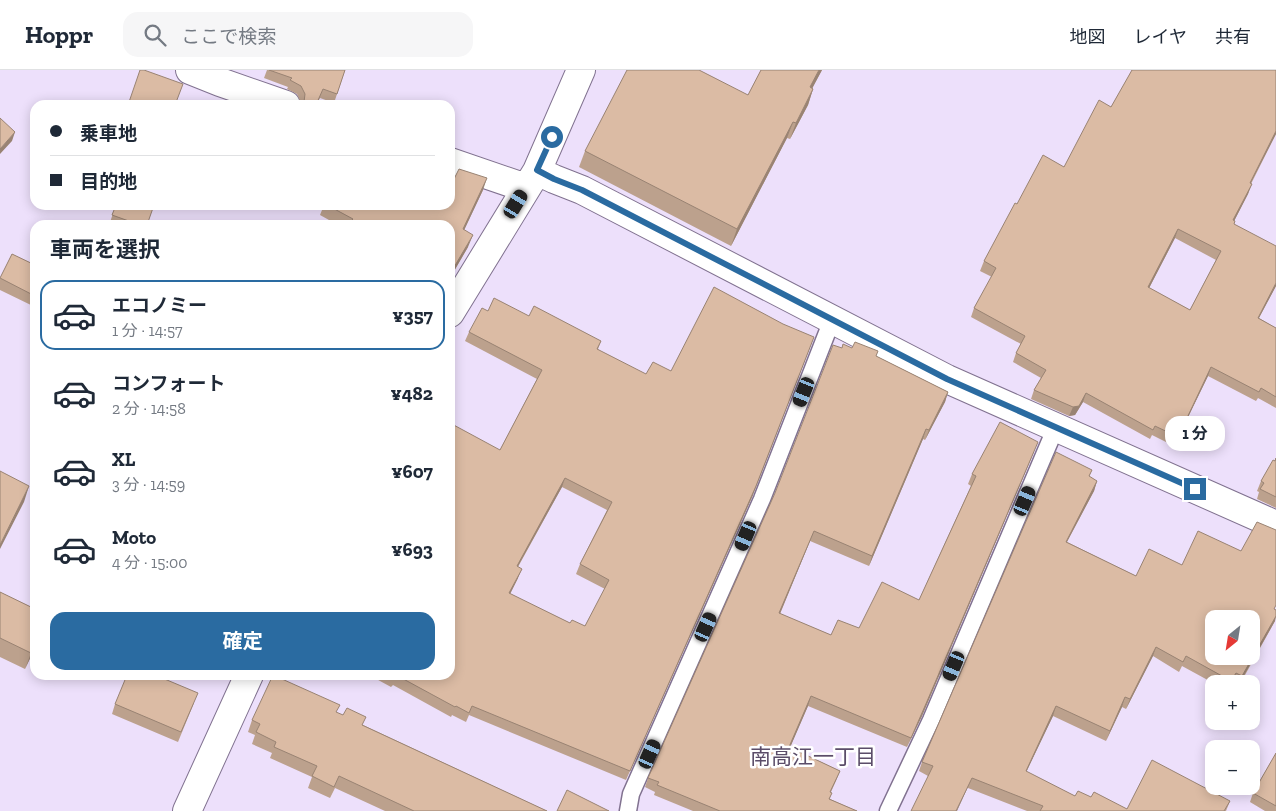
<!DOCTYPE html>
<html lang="ja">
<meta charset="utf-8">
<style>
body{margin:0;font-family:"Zilla Slab","Noto Sans JP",serif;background:#f6f6f7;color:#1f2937;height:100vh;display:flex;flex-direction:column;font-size:19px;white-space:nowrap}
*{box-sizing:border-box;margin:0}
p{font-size:16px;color:#747a83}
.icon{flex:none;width:28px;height:28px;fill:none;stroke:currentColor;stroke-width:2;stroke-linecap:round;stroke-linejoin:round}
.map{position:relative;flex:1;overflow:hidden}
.panel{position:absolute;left:30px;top:150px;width:425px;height:460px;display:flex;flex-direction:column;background:#fff;border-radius:15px;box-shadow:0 2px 12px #0003}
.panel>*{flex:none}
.banner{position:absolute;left:30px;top:30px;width:425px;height:110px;border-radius:15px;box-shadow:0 2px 12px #0003;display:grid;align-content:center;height:110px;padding:0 20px;background:#fff}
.needle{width:32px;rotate:210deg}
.fabs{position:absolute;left:1205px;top:540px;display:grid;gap:10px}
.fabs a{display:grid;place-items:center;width:55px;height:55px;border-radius:10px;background:#fff;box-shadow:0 2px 12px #0003;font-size:25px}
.end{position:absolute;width:22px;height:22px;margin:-11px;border:6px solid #2a6ba1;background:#fff;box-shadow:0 0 0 2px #fff}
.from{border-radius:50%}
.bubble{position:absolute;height:35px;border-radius:15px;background:#fff;box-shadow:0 2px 12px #0003;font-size:16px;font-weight:700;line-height:35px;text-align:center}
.car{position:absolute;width:15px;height:30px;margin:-15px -8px;border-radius:6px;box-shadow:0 0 4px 1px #0007;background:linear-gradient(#222 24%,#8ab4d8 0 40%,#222 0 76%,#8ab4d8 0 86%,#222 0)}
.banner b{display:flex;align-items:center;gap:18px;height:48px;font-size:19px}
.banner b+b{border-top:1px solid #e0e1e3}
.banner i{width:12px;height:12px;background:#1f2937}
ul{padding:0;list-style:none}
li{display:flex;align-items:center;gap:15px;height:70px;margin:0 10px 8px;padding:0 10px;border:2px solid transparent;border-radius:15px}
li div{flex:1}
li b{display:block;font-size:19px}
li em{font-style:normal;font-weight:700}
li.active{border-color:#2a6ba1}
li>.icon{width:45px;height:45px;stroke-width:1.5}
h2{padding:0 20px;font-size:22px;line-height:60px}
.primary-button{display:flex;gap:10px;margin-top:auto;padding:10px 20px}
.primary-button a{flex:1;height:58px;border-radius:15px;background:#2a6ba1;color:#fff;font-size:20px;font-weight:700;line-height:58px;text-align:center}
header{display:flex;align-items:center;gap:30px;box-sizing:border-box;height:70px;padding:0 25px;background:#fff;border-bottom:1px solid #e0e1e3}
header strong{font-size:24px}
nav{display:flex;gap:28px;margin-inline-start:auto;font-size:18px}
.search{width:350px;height:45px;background:#f6f6f7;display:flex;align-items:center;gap:12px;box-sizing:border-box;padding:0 18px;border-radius:15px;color:#747a83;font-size:19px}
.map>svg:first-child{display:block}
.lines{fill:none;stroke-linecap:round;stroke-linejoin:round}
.lane-casing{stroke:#817290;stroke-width:19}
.street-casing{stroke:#817290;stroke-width:30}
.lane{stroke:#fff;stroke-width:16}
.street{stroke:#fff;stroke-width:28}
.wall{fill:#bca18d;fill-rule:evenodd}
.shaded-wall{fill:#998373}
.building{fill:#dbbba4;stroke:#998373;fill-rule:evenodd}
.route{stroke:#2a6ba1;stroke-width:6}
.labels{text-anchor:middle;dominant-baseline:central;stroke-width:5;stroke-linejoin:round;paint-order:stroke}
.neighbourhood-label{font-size:21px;fill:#5b4d69;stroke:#fff}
</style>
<header>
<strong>Hoppr</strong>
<div class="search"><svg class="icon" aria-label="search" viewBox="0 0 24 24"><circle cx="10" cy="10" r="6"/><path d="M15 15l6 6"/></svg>ここで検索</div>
<nav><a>地図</a><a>レイヤ</a><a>共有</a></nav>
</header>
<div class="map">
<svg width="1276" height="741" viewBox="0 0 1276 741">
<rect width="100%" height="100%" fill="#ede0fb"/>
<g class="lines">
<defs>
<path id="lane" d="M 628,741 L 631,724 L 762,429 L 832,250
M 888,741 L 931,650 L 1056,357"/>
<path id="street" d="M 190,0 L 220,12 L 286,35
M 450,92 L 526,118
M 537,101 L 554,109 L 582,120 L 947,309 L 1276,455
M 450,243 L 537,101 L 581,0
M 187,741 L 249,605"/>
</defs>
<use href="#lane" class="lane-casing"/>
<use href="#street" class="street-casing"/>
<use href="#lane" class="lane"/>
<use href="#street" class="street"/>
</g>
<path class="wall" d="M 267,0 L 345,0 L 334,33 L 320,28 L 316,35 L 301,35 L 301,33 L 297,24 L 287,19 L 288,17 L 264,8 Z
M 761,0 L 822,0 L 812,18 L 813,19 L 808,35 L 790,69 L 787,68 L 731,176 L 579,97 L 585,81 L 748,25 Z
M 1131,0 L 1276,0 L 1276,64 L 1251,114 L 1248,124 L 1234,151 L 1234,154 L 1276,216 L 1259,248 L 1276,258 L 1276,338 L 1258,328 L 1256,331 L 1208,306 L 1174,376 L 1152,365 L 1150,369 L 1083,332 L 1075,345 L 1069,346 L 1031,329 L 1034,320 L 1041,308 L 1013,292 L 1016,283 L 1021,274 L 971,247 L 974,238 L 992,207 L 980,201 L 984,191 L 1017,134 L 1064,97 L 1111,37 L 1132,1 ZM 1175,168 L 1216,190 L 1190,240 L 1149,218 Z
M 483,120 L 464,160 L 468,177 L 450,208 L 450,155 L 338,155 L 320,145 L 324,135 L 450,135 Z
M 116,135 L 147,155 L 109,155 Z
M 12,184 L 35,195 L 35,237 L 0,220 L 0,209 Z
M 488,241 L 529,246 L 601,271 L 598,279 L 753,425 L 626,710 L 469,645 L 466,652 L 452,645 L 451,647 L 393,615 L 391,617 L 369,605 L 450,605 L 500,380 L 537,309 L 465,271 L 469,262 ZM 562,417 L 607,440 L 580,494 L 576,504 L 605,519 L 585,556 L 570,553 L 510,524 L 518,508 L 518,497 Z
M 842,278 L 852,278 L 876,286 L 948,322 L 945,332 L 925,370 L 923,369 L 869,496 L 810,471 L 780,544 L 831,565 L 859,558 L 919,530 L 971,416 L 968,414 L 972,404 L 1034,382 L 922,646 L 907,677 L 808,636 L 790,677 L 840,701 L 836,711 L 831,722 L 830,729 L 857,741 L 693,741 L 654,725 L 655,722 L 645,717 L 648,708 Z
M 1276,388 L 1276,438 L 1257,429 L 1259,422 L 1257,421 L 1261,411 Z
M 1092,400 L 1089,407 L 1097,411 L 1094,421 L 1067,472 L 1136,506 L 1276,540 L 1275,551 L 1240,614 L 1235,614 L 1232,612 L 1232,614 L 1215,614 L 1182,596 L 1179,602 L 1153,586 L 1126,639 L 1122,637 L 1106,671 L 1053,646 L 1026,702 L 1075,726 L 1091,727 L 1127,739 L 1230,731 L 1226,741 L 1027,741 L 968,718 L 928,706 L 919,701 L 922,692 Z
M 0,522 L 35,539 L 35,578 L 25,599 L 0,587 Z
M 194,633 L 178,672 L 112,644 L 115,634 Z
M 337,643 L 363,655 L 547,741 L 385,741 L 335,718 L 330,728 L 308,718 L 312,707 L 270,688 L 272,683 L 252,674 L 255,665 L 248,662 L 252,650 Z
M 1276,683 L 1276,741 L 1265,741 L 1250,732 L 1253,723 Z"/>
<path class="shaded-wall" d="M 819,0 L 822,0 L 804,34 L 810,17 Z
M 813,19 L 808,35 L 790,69 L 796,53 Z
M 793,52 L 787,68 L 731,176 L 737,159 Z
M 1276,61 L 1276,64 L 1246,122 L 1250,113 Z
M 15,62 L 12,71 L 0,84 L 0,79 Z
M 487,108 L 483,120 L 459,171 L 463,159 Z
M 1252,114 L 1248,124 L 1230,159 L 1233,150 Z
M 1178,159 L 1175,168 L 1145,226 L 1148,217 Z
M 473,165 L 468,177 L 450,208 L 450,204 Z
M 1276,213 L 1276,216 L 1254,257 L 1258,248 Z
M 814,267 L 753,425 L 626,710 L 630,701 Z
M 1211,297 L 1208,306 L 1174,376 L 1178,367 Z
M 948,322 L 945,332 L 925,370 L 929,360 Z
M 1086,323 L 1083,332 L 1075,345 L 1069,346 L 1073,337 Z
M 926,359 L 923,369 L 869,496 L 872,486 Z
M 1038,372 L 922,646 L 907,677 L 911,668 Z
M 565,408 L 562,417 L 513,505 L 517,496 Z
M 1097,411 L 1094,421 L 1062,481 L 1066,472 Z
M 29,416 L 24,432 L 0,479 L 0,475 Z
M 814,461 L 810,471 L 776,553 L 779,543 Z
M 522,499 L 518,508 L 506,532 L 509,523 Z
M 1276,546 L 1275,551 L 1239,614 L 1242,606 Z
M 35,574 L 35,578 L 25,599 L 31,583 Z
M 1156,577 L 1153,586 L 1126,639 L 1130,629 Z
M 1236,603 L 1232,614 L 1230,614 L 1231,611 Z
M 811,626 L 808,636 L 786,687 L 789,677 Z
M 1125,627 L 1122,637 L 1106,671 L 1110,661 Z
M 1056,636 L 1053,646 L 1022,711 L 1026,701 Z
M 972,708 L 957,741 L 956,741 Z"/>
<path class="building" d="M 140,0 L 144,0 L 183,14 L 175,35 L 128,35 Z
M 269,0 L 345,0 L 337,24 L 323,19 L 316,35 L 301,35 L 304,32 L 305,24 L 301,16 L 290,10 L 292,8 Z
M 627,0 L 699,0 L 748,25 L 761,0 L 819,0 L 810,17 L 813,19 L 796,53 L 793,52 L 737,159 L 585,81 Z
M 1132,0 L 1276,0 L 1276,61 L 1250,113 L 1252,114 L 1233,150 L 1235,151 L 1234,154 L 1276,176 L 1276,213 L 1258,248 L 1276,258 L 1276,327 L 1261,318 L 1259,322 L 1211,297 L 1178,367 L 1155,356 L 1153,360 L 1086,323 L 1079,336 L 1073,337 L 1034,320 L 1046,300 L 1016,283 L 1025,266 L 974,238 L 996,198 L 984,191 L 1015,133 L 1017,134 L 1043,85 L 1064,97 L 1099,30 L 1111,37 ZM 1178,159 L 1221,181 L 1190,240 L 1148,217 Z
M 0,48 L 15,62 L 0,79 Z
M 459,99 L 487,108 L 463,159 L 473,165 L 450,204 L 450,155 L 361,155 L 352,150 L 353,149 L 327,135 L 450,135 L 450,117 Z
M 116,135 L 154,135 L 147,155 L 140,155 L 112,145 Z
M 12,184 L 35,195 L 35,226 L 0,208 Z
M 714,217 L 783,254 L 814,267 L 756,416 L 630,701 L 472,636 L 469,643 L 456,636 L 455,637 L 396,605 L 395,608 L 389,605 L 450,605 L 450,353 L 500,380 L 542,300 L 469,262 L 482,238 L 488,241 L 494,228 L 529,246 L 534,236 L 601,271 L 597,279 L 646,304 L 653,292 L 671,301 ZM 565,408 L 612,432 L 580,494 L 609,510 L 585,556 L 572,550 L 570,553 L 509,523 L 522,499 L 517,496 Z
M 855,272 L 878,281 L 876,286 L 948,322 L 929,360 L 926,359 L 872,486 L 814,461 L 779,543 L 831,565 L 838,550 L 859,558 L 882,512 L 919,530 L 976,406 L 972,404 L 1000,352 L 1038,372 L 925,636 L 911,668 L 811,626 L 789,677 L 840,701 L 830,722 L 832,723 L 829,729 L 857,741 L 720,741 L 657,715 L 659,712 L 648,708 L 775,423 L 833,275 L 842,278 L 843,274 L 852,278 Z
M 1056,382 L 1092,400 L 1089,406 L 1097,411 L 1066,472 L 1136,506 L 1149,479 L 1182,495 L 1198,461 L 1241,481 L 1257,452 L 1276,460 L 1276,535 L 1274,539 L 1276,540 L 1276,546 L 1242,606 L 1236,603 L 1231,611 L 1186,586 L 1183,592 L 1156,577 L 1130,629 L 1125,627 L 1110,661 L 1056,636 L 1026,701 L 1075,726 L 1078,721 L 1091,727 L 1094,722 L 1127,739 L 1152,690 L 1230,731 L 1224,741 L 1040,741 L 1043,736 L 972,708 L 956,741 L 911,741 L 933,696 L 922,692 ZM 1214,549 L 1251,549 L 1251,586 L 1214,586 Z
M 1276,388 L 1276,427 L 1260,419 L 1264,413 L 1261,411 L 1273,390 L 1275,391 Z
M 0,401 L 29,416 L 0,475 Z
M 0,522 L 35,539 L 35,574 L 31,583 L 0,568 Z
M 127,605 L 155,605 L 198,623 L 181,662 L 115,634 Z
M 273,605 L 340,635 L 336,642 L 343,645 L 347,638 L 366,647 L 362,655 L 547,741 L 414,741 L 339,706 L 334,717 L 312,706 L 317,696 L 274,677 L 276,672 L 256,662 L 260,654 L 252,650 Z
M 1276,683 L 1276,736 L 1253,723 Z
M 567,720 L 609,741 L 557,741 Z"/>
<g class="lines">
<path class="route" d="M 552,67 L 537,100 L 554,109 L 582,120 L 947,309 L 1195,419"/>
</g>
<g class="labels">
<g class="neighbourhood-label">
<text x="813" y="686">南高江一丁目</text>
</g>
</g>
</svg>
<div class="fabs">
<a><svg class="needle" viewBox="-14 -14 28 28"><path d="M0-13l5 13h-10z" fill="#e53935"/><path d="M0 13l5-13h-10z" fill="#747a83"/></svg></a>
<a>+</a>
<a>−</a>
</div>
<i class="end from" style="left:552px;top:67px"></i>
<i class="end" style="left:1195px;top:419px"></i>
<div class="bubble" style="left:1165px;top:346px;width:60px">1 分</div>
<i class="car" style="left:516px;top:134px;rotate:31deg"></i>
<i class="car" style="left:804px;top:322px;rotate:202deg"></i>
<i class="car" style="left:1025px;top:431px;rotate:23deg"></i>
<i class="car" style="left:746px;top:466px;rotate:203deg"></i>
<i class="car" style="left:706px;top:557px;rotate:24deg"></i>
<i class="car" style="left:954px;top:596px;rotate:203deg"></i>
<i class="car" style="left:650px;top:684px;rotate:24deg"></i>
<div class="banner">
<b><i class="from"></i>乗車地</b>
<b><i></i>目的地</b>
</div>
<section class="panel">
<h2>車両を選択</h2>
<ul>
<li class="active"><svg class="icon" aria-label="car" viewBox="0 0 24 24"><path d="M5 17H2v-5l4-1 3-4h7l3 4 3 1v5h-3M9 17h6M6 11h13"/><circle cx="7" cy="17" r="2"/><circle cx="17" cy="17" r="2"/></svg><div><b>エコノミー</b><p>1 分 · 14:57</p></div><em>¥357</em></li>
<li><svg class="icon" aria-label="car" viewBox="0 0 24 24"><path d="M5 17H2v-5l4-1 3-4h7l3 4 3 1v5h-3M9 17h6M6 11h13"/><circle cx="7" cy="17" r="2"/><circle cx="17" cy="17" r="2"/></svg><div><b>コンフォート</b><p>2 分 · 14:58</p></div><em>¥482</em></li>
<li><svg class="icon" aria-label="car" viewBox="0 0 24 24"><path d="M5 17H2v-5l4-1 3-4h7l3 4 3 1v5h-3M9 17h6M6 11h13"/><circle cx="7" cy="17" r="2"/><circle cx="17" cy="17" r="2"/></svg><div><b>XL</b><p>3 分 · 14:59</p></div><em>¥607</em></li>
<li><svg class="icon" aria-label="car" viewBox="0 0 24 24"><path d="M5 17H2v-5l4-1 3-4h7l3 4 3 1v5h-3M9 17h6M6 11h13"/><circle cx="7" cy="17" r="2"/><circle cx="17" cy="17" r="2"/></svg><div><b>Moto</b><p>4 分 · 15:00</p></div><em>¥693</em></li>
</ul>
<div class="primary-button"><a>確定</a></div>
</section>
</div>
